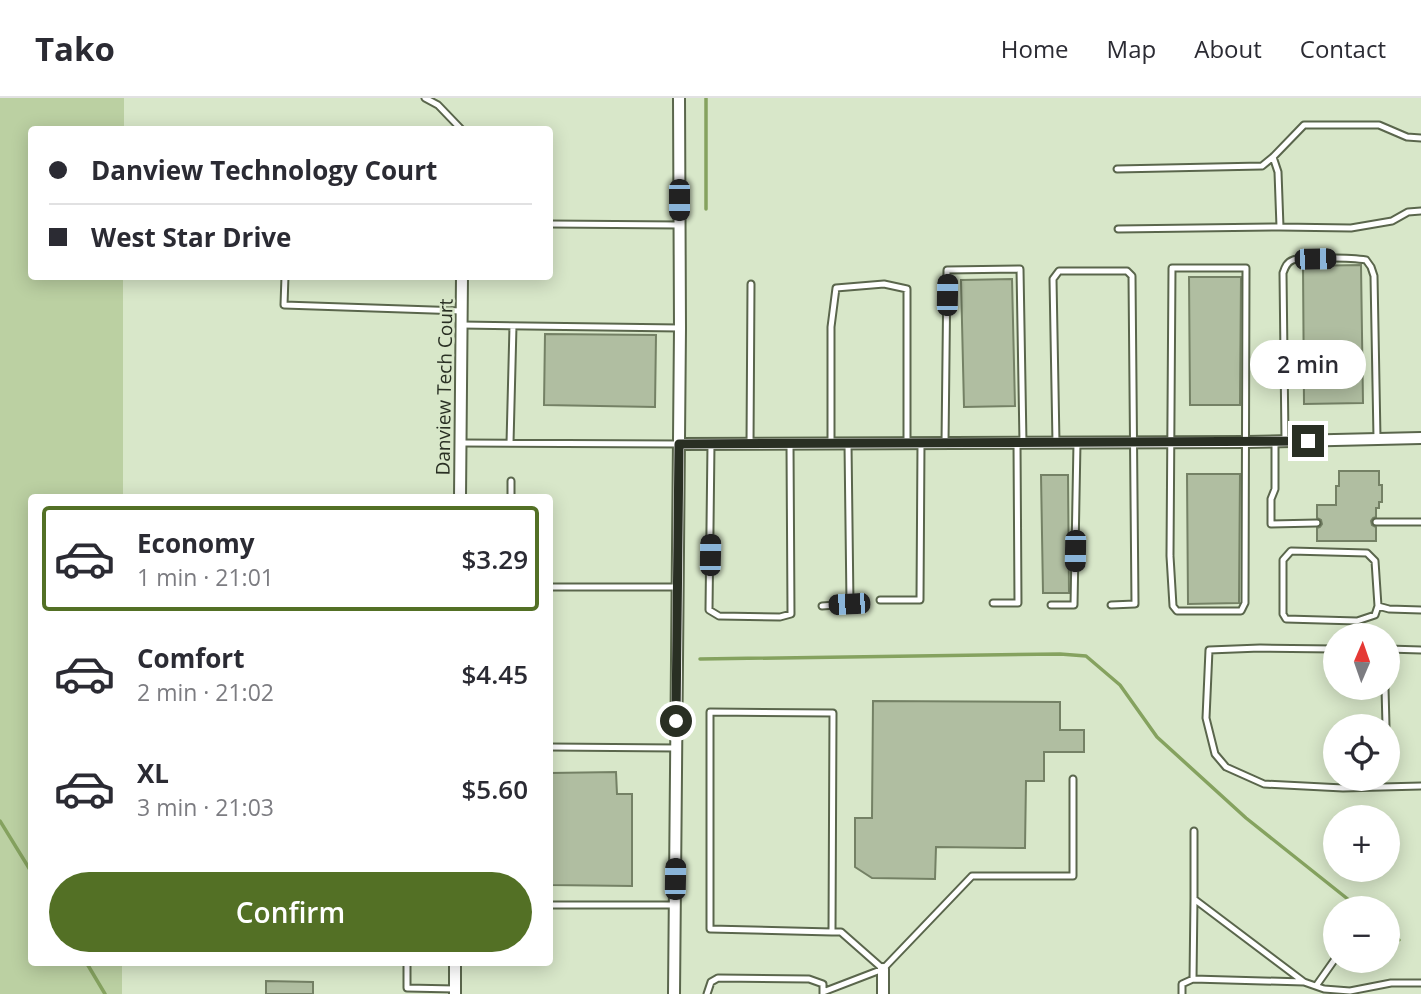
<!DOCTYPE html>
<meta charset="utf-8">
<style>
body{margin:0;font-family:"Open Sans",sans-serif;background:#f7f7f7;color:#2b2b33;height:100vh;display:flex;flex-direction:column;font-size:26px;white-space:nowrap}
*{box-sizing:border-box;margin:0}
p{font-size:23px;color:#7c7c81}
.icon{flex:none;width:38px;height:38px;fill:none;stroke:currentColor;stroke-width:2;stroke-linecap:round;stroke-linejoin:round}
.map{position:relative;flex:1;overflow:hidden}
.details{position:absolute;left:28px;top:396px;width:525px;height:472px;display:flex;flex-direction:column;background:#fff;border-radius:7px;box-shadow:0 4px 18px #0003}
.details>*{flex:none}
.banner{position:absolute;left:28px;top:28px;width:525px;height:154px;border-radius:7px;box-shadow:0 4px 18px #0003;display:grid;align-content:center;height:154px;padding:0 21px;background:#fff}
.needle{width:46px;rotate:2deg}
.controls{position:absolute;left:1323px;top:525px;display:grid;gap:14px}
.controls a{display:grid;place-items:center;width:77px;height:77px;border-radius:50%;background:#fff;box-shadow:0 4px 18px #0003;font-size:35px}
.end{position:absolute;width:32px;height:32px;margin:-16px;border:9px solid #292f23;background:#fff;box-shadow:0 0 0 4px #fff}
.from{border-radius:50%}
.bubble{position:absolute;height:49px;border-radius:24px;background:#fff;box-shadow:0 4px 18px #0003;font-size:23px;font-weight:600;line-height:49px;text-align:center}
.car{position:absolute;width:21px;height:42px;margin:-21px -10px;border-radius:9px;box-shadow:0 0 5px 2px #0007;background:linear-gradient(#222 24%,#8ab4d8 0 40%,#222 0 76%,#8ab4d8 0 86%,#222 0)}
.banner b{display:flex;align-items:center;gap:24px;height:66px;font-size:26px}
.banner b+b{border-top:2px solid #e1e1e2}
.banner i{width:18px;height:18px;background:#2b2b33}
ul{padding:12px 0 0;list-style:none}
li{display:flex;align-items:center;gap:21px;height:105px;margin:0 14px 10px;padding:0 7px;border:4px solid transparent;border-radius:7px}
li div{flex:1}
li b{display:block;font-size:26px}
li em{font-style:normal;font-weight:600}
li.on{border-color:#537025}
li>.icon{width:63px;height:63px;stroke-width:1.5}
.primary-button{display:flex;gap:14px;margin-top:auto;padding:14px 21px}
.primary-button a{flex:1;height:80px;border-radius:42px;background:#537025;color:#fff;font-size:28px;font-weight:600;line-height:80px;text-align:center}
header{display:flex;align-items:center;gap:42px;box-sizing:border-box;height:98px;padding:0 35px;background:#fff;border-bottom:2px solid #e1e1e2}
header strong{font-size:33px}
nav{display:flex;gap:38px;margin-inline-start:auto;font-size:24px}
.map>svg:first-child{display:block}
.green{fill:#bbd0a2}
.lines{fill:none;stroke-linecap:round;stroke-linejoin:round}
.stream{stroke:#85a25f;stroke-width:3.5}
.building{fill:#b0bea1;stroke:#748165;stroke-width:2}
.lane-casing{stroke:#5a664c;stroke-width:9}
.street-casing{stroke:#5a664c;stroke-width:14}
.lane{stroke:#fff;stroke-width:5}
.street{stroke:#fff;stroke-width:10}
.route{stroke:#292f23;stroke-width:9}
.labels{text-anchor:middle;dominant-baseline:central;stroke-width:5;stroke-linejoin:round;paint-order:stroke}
.street-label{font-size:19px;fill:#292f23;stroke:#d8e7c9}
</style>
<header>
<strong>Tako</strong>
<nav><a>Home</a><a>Map</a><a>About</a><a>Contact</a></nav>
</header>
<div class="map">
<svg width="1421" height="896" viewBox="0 0 1421 896">
<rect width="100%" height="100%" fill="#d8e7c9"/>
<path class="green" d="M 0,0 L 124,0 L 124,31 L 32,32 L 32,178 L 123,179 L 123,399 L 32,399 L 32,864 L 122,865 L 122,896 L 0,896 Z"/>
<g class="lines">
<path class="stream" d="M 706,111 L 706,0
M 700,561 L 1060,556 L 1086,558 L 1120,587 L 1157,639 L 1246,720 L 1359,810
M 0,723 L 32,775
M 1388,833 L 1399,842
M 86,864 L 105,896"/>
</g>
<path class="building" d="M 1361,167 L 1363,305 L 1304,306 L 1303,168 Z
M 1189,179 L 1241,179 L 1240,307 L 1190,307 Z
M 1012,181 L 1015,308 L 964,309 L 961,182 Z
M 545,236 L 656,237 L 655,309 L 544,307 Z
M 1339,373 L 1379,373 L 1379,387 L 1382,387 L 1382,404 L 1379,404 L 1379,410 L 1376,410 L 1376,419 L 1373,420 L 1371,423 L 1372,427 L 1376,429 L 1376,443 L 1317,443 L 1317,430 L 1320,429 L 1322,426 L 1321,422 L 1317,420 L 1317,407 L 1336,407 L 1336,388 L 1339,388 Z
M 1187,376 L 1240,376 L 1239,505 L 1188,506 Z
M 1041,377 L 1068,377 L 1069,495 L 1043,495 Z
M 873,603 L 1060,604 L 1060,632 L 1084,632 L 1084,654 L 1044,654 L 1044,683 L 1026,683 L 1025,750 L 936,749 L 935,781 L 872,780 L 855,769 L 855,720 L 872,720 Z
M 616,674 L 617,696 L 632,696 L 632,788 L 550,787 L 550,675 Z
M 266,883 L 313,884 L 313,896 L 266,896 Z"/>
<g class="lines">
<defs>
<path id="lane" d="M 425,0 L 438,7 L 462,32
M 1117,71 L 1262,68 L 1273,59
M 550,126 L 679,127
M 1280,129 L 1351,130 L 1392,123 L 1408,114 L 1421,113
M 1118,131 L 1280,129 L 1278,74 L 1273,59 L 1304,27 L 1379,27 L 1407,39 L 1421,40
M 1172,170 L 1246,170 L 1245,505 L 1241,513 L 1177,513 L 1173,508 L 1170,458 Z
M 285,178 L 284,207 L 462,213
M 462,227 L 679,230
M 1285,342 L 1283,175 C 1285,169 1287,164 1293,162 C 1302,158 1354,160 1366,162 L 1371,169 L 1374,178 L 1377,340
M 1275,344 L 1275,391 L 1271,401 L 1271,426 L 1317,425
M 462,345 L 679,346
M 510,345 L 513,228
M 945,345 L 947,172 L 1020,171 L 1023,345
M 1056,345 L 1053,181 L 1059,173 L 1127,173 L 1132,178 L 1135,506 L 1111,507
M 711,346 L 709,512 L 719,518 L 780,519 L 791,516 L 790,346
M 750,346 L 751,186
M 831,346 L 831,229 L 836,190 L 884,186 L 907,191 L 907,345
M 511,399 L 511,383
M 1376,424 L 1421,424
M 1291,453 L 1367,455 L 1375,463 L 1378,508 L 1375,517 L 1357,523 L 1286,521 L 1283,516 L 1283,462 Z
M 550,489 L 678,489
M 880,502 L 920,502 L 921,345
M 993,505 L 1018,505 L 1017,345
M 1051,507 L 1074,507 L 1077,345
M 822,508 L 850,506 L 848,346
M 1378,508 L 1389,511 L 1421,512
M 1335,551 L 1260,550 L 1209,552 L 1206,620 L 1215,656 L 1226,669 L 1264,686 L 1343,690 L 1421,688
M 1388,551 L 1421,552
M 1385,590 L 1386,628
M 550,649 L 676,650
M 1194,733 L 1194,801 L 1304,884 L 1324,891 L 1350,893 L 1391,885 L 1421,885
M 1194,801 L 1193,881 L 1304,884
M 550,807 L 675,807
M 832,834 L 833,615 L 710,614 L 710,831 L 832,834 L 841,834 L 883,871
M 407,864 L 407,890 L 455,891
M 1316,888 L 1335,861
M 823,894 L 883,871 L 972,778 L 1073,778 L 1073,681
M 707,896 L 711,884 L 718,880 L 809,881 L 823,886 L 823,896
M 1182,896 L 1182,886 L 1193,881"/>
<path id="street" d="M 679,346 L 1247,344 L 1421,340
M 460,399 L 462,178
M 455,896 L 455,864
M 674,896 L 680,230 L 679,0
M 883,896 L 883,871"/>
</defs>
<use href="#lane" class="lane-casing"/>
<use href="#street" class="street-casing"/>
<use href="#lane" class="lane"/>
<use href="#street" class="street"/>
</g>
<g class="lines">
<path class="route" d="M 676,623 L 679,346 L 1308,343"/>
</g>
<g class="labels">
<g class="street-label">
<text transform="translate(444 289) rotate(-89)">Danview Tech Court</text>
</g>
</g>
</svg>
<div class="controls">
<a><svg class="needle" viewBox="-14 -14 28 28"><path d="M0-13l5 13h-10z" fill="#e53935"/><path d="M0 13l5-13h-10z" fill="#7c7c81"/></svg></a>
<a><svg class="icon" aria-label="locate" viewBox="0 0 24 24"><circle cx="12" cy="12" r="6"/><path d="M12 2v4M12 18v4M2 12h4M18 12h4"/></svg></a>
<a>+</a>
<a>−</a>
</div>
<i class="end from" style="left:676px;top:623px"></i>
<i class="end" style="left:1308px;top:343px"></i>
<div class="bubble" style="left:1250px;top:242px;width:116px">2 min</div>
<i class="car" style="left:679px;top:102px;rotate:180deg"></i>
<i class="car" style="left:1315px;top:161px;rotate:89deg"></i>
<i class="car" style="left:947px;top:197px;rotate:1deg"></i>
<i class="car" style="left:1075px;top:453px;rotate:181deg"></i>
<i class="car" style="left:710px;top:457px;rotate:1deg"></i>
<i class="car" style="left:849px;top:506px;rotate:267deg"></i>
<i class="car" style="left:675px;top:781px;rotate:1deg"></i>
<div class="banner">
<b><i class="from"></i>Danview Technology Court</b>
<b><i></i>West Star Drive</b>
</div>
<section class="details">
<ul>
<li class="on"><svg class="icon" aria-label="car" viewBox="0 0 24 24"><path d="M5 17H2v-5l4-1 3-4h7l3 4 3 1v5h-3M9 17h6M6 11h13"/><circle cx="7" cy="17" r="2"/><circle cx="17" cy="17" r="2"/></svg><div><b>Economy</b><p>1 min · 21:01</p></div><em>$3.29</em></li>
<li><svg class="icon" aria-label="car" viewBox="0 0 24 24"><path d="M5 17H2v-5l4-1 3-4h7l3 4 3 1v5h-3M9 17h6M6 11h13"/><circle cx="7" cy="17" r="2"/><circle cx="17" cy="17" r="2"/></svg><div><b>Comfort</b><p>2 min · 21:02</p></div><em>$4.45</em></li>
<li><svg class="icon" aria-label="car" viewBox="0 0 24 24"><path d="M5 17H2v-5l4-1 3-4h7l3 4 3 1v5h-3M9 17h6M6 11h13"/><circle cx="7" cy="17" r="2"/><circle cx="17" cy="17" r="2"/></svg><div><b>XL</b><p>3 min · 21:03</p></div><em>$5.60</em></li>
</ul>
<div class="primary-button"><a>Confirm</a></div>
</section>
</div>
